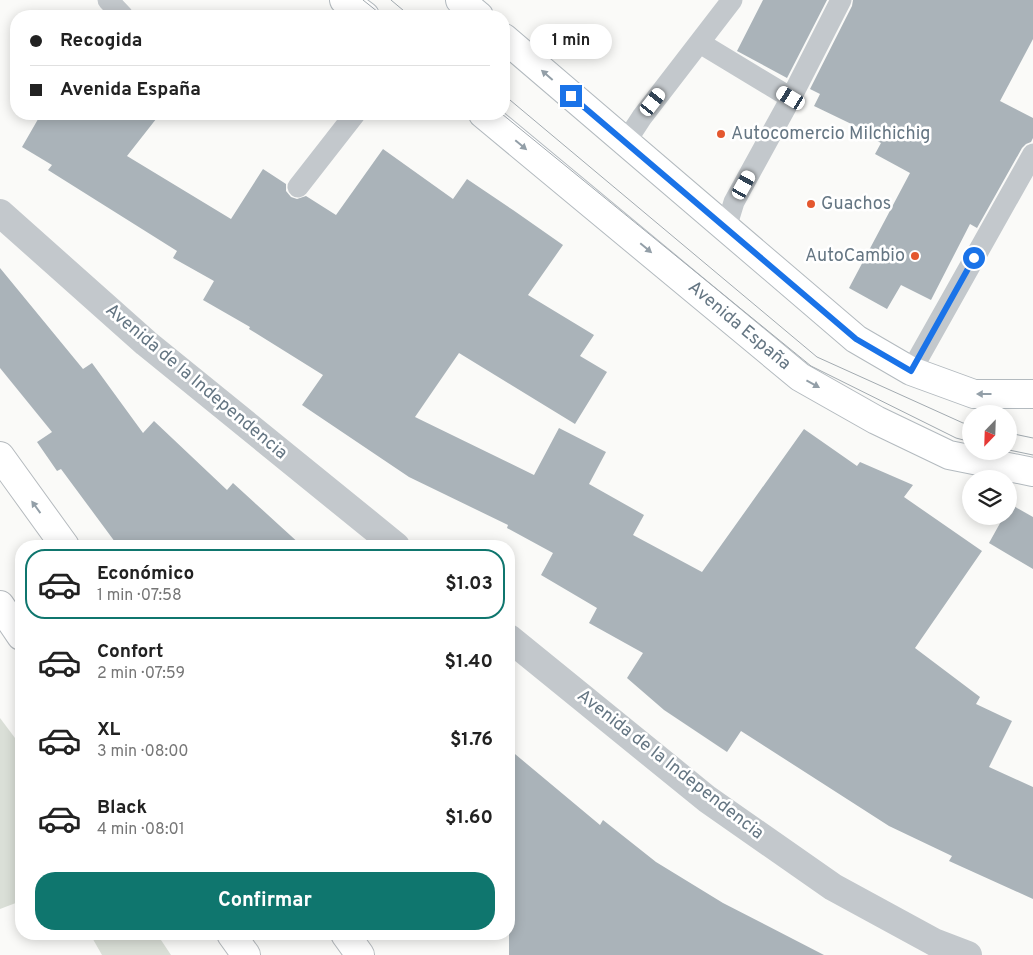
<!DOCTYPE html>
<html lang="es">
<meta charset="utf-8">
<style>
body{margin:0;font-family:Overpass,sans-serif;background:#f2f2f2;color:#222;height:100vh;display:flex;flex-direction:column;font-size:19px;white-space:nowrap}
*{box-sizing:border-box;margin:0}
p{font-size:16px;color:#767676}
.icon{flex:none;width:28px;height:28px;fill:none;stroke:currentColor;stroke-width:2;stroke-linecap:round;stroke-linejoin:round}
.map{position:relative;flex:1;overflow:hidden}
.drawer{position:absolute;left:15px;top:540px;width:500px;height:400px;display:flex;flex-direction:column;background:#fff;border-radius:20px;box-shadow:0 2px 12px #0003}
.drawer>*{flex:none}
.top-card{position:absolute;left:10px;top:10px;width:500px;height:110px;border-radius:20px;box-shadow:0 2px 12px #0003;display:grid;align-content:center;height:110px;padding:0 20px;background:#fff}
.needle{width:32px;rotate:203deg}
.controls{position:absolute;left:962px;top:405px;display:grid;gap:10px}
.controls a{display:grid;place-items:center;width:55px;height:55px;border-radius:50%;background:#fff;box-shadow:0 2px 12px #0003;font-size:25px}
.end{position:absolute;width:22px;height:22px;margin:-11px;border:6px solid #1a73e8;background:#fff;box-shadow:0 0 0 2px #fff}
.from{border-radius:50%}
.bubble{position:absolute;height:35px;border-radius:18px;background:#fff;box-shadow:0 2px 12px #0003;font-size:16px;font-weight:700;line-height:35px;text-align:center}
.car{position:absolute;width:15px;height:30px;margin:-15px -8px;border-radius:6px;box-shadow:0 0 4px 1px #0007;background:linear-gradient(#fff 24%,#345 0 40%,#fff 0 76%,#345 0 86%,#fff 0)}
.top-card b{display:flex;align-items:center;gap:18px;height:48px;font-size:19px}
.top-card b+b{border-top:1px solid #e0e0e0}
.top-card i{width:12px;height:12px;background:#222}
ul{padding:9px 0 0;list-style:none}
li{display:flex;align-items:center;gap:15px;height:70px;margin:0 10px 8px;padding:0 10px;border:2px solid transparent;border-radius:20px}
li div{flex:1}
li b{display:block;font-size:19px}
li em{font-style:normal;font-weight:700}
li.active{border-color:#0f766e}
li>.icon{width:45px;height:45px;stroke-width:1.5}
.button{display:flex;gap:10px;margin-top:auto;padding:10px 20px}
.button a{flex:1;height:58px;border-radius:20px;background:#0f766e;color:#fff;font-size:20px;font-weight:700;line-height:58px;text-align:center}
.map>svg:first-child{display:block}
.green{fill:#dadfd7}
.building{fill:#aab3b9}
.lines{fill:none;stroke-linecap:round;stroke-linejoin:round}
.secondary-casing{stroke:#b3babf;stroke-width:30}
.primary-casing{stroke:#b5babe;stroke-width:30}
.service{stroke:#c3c8cc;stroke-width:21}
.tertiary{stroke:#c3c8cc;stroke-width:28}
.secondary{stroke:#fff;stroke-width:28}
.primary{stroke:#fff;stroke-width:28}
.tram{stroke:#a2aab0;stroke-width:1}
.oneway{fill:#939fa8}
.route{stroke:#1a73e8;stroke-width:6}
.poi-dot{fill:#e4572e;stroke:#fff;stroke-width:2}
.labels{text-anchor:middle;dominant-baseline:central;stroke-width:5;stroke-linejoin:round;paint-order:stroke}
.poi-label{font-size:18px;fill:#657683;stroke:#fff;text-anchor:start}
.street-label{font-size:18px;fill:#657683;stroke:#fff}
</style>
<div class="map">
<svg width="1033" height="955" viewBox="0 0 1033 955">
<rect width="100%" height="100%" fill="#fafaf8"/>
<path class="green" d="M 0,718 L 21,746 L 21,901 L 0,909 Z
M 90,934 L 157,934 L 171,955 L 102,955 Z"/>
<path class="building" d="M 763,0 L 827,0 L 787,78 L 737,51 Z
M 853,0 L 1033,0 L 1033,39 L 1000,101 L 1033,118 L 1033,138 L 1031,142 L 1026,144 L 1022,148 L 977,228 L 970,224 L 931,300 L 901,285 L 887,309 L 849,288 L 910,173 L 875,154 L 881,143 L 866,135 L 868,132 L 814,106 L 820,94 L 810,89 L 852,6 Z
M 41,114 L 160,114 L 127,156 L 231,219 L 263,169 L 286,184 L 286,191 L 291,197 L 297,199 L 306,196 L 336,215 L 383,149 L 453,199 L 467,179 L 513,210 L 563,245 L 528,295 L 594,335 L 580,356 L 607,372 L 575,424 L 459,353 L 415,417 L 534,475 L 559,428 L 606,452 L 589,484 L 644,515 L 633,535 L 702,572 L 804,429 L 857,466 L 860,462 L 913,485 L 904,497 L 982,551 L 915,648 L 980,697 L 976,704 L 1012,721 L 989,767 L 1033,787 L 1033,899 L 949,861 L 952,856 L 889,826 L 741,731 L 727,752 L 664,710 L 627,678 L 643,653 L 589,623 L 597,608 L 541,575 L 553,553 L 507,528 L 508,525 L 409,477 L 302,405 L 323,375 L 249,329 L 250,327 L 203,300 L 214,281 L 173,258 L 177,251 L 48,170 L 52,165 L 22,147 Z
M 0,268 L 83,369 L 92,363 L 143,433 L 154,421 L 227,490 L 233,483 L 302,546 L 118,546 L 61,469 L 57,471 L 37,442 L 52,432 L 0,368 Z
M 1010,504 L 1033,517 L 1033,569 L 989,543 L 1004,516 L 1009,516 Z
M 509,749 L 600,825 L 603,820 L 656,862 L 723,903 L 824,955 L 509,955 Z"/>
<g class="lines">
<defs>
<path id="secondary" d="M 344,0 L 365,16
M 460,0 L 479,16
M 504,38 L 856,339 L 911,371 L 974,394 L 1033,394
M 483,114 L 800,377 L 876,420 L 949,455 L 1033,472"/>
<path id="primary" d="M 0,456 L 65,546
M 0,605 L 21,636
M 231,934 L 246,955
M 345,934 L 360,955"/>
</defs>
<use href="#secondary" class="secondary-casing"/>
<use href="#primary" class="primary-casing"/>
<path class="service" d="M 108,0 L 123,16
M 700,43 L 791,98
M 625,143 L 642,117 L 732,0
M 298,187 L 355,114
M 726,228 L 734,202 L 791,98 L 841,0
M 911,371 L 1033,154"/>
<path class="tertiary" d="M 0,213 L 146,343 L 396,546
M 509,638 L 707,799 L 833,887 L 934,942 L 968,955"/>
<use href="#secondary" class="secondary"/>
<use href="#primary" class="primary"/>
<path class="tram" d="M 363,0 L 383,16
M 391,0 L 410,16
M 504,95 L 817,357 L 963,423 L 971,424
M 502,114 L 811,366 L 956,438 L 971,442
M 1009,433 L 1033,438
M 1009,450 L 1033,455"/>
</g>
<defs><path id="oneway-solid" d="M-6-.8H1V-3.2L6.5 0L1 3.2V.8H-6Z" transform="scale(1.25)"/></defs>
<g class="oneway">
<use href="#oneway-solid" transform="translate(547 75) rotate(-139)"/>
<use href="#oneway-solid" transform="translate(521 145) rotate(40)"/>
<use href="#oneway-solid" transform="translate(646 248) rotate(40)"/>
<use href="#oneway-solid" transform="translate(813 384) rotate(29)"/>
<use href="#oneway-solid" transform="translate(984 394) rotate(-180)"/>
<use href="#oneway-solid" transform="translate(36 507) rotate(-126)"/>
</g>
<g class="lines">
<path class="route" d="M 571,96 L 856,339 L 911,371 L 974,258"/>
</g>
<g class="poi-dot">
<circle cx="721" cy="134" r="5"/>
<circle cx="811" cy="204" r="5"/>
<circle cx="915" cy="256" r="5"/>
</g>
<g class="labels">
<g class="poi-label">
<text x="731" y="134">Autocomercio Milchichig</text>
<text x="821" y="204">Guachos</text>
<text x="905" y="256" text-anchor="end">AutoCambio</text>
</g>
<g class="street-label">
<text transform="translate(739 326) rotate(40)">Avenida España</text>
<text transform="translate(196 382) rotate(40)">Avenida de la Independencia</text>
<text transform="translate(670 765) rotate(38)">Avenida de la Independencia</text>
</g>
</g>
</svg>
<div class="controls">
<a><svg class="needle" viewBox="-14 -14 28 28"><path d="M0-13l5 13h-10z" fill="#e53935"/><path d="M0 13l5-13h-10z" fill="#767676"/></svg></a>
<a><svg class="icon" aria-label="layers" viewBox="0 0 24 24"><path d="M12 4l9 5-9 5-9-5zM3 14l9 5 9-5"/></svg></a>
</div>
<i class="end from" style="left:974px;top:258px"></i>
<i class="end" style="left:571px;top:96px"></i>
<div class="bubble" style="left:530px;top:24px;width:82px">1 min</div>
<i class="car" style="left:791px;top:98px;rotate:301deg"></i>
<i class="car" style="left:653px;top:102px;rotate:38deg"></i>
<i class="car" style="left:744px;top:185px;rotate:29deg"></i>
<div class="top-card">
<b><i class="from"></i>Recogida</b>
<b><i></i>Avenida España</b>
</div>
<section class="drawer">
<ul>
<li class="active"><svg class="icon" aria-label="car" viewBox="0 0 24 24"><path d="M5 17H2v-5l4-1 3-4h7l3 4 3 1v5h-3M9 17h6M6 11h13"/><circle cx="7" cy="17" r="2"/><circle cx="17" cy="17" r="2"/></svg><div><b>Económico</b><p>1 min · 07:58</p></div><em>$1.03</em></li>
<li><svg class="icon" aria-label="car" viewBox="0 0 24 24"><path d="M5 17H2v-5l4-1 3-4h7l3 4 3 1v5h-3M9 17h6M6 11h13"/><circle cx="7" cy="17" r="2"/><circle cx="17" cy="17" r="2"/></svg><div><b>Confort</b><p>2 min · 07:59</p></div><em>$1.40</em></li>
<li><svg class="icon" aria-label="car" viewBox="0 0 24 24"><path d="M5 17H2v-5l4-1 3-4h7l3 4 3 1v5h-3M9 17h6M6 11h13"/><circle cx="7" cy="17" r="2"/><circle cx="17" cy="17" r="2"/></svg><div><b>XL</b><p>3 min · 08:00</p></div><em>$1.76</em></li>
<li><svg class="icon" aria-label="car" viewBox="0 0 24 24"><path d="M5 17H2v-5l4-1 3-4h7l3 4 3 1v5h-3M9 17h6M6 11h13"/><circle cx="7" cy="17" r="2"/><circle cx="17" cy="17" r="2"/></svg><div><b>Black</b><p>4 min · 08:01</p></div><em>$1.60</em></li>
</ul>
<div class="button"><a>Confirmar</a></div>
</section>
</div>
